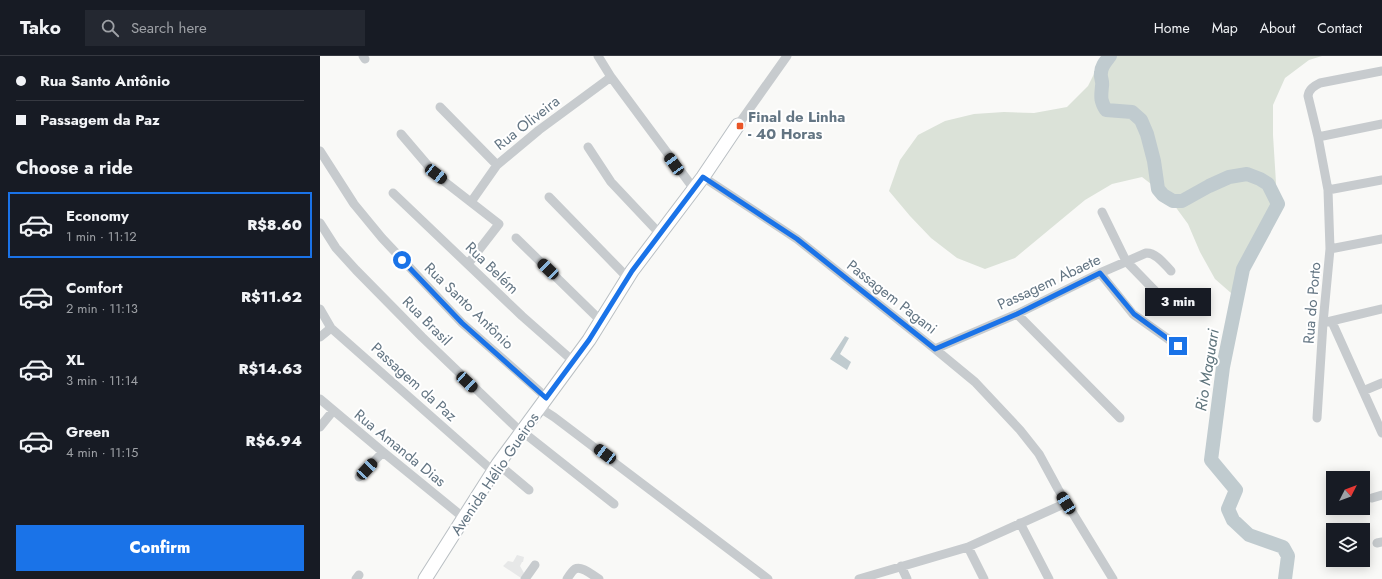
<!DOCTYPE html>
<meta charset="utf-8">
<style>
body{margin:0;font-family:Jost,sans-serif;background:#242831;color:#f1f3f6;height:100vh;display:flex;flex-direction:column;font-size:15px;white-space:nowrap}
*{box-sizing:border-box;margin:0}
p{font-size:13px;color:#9ea1a6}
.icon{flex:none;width:22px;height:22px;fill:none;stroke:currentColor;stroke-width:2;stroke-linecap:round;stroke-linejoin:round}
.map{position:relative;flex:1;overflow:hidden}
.drawer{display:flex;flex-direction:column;background:#171b24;width:320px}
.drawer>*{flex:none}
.hud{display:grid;align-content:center;height:88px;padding:0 16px;background:#171b24}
.needle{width:26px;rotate:48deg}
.buttons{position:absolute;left:1006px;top:415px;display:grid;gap:8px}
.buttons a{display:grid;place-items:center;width:44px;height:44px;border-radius:0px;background:#171b24;box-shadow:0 2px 10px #0003;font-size:20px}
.end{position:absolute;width:18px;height:18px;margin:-9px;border:5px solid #1a73e8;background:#fff;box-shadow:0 0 0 2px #fff}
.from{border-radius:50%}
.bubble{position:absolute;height:28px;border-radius:0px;background:#171b24;box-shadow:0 2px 10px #0003;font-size:13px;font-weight:800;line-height:28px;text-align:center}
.car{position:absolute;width:12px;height:24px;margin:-12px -6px;border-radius:5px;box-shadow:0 0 3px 1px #0007;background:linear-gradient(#222 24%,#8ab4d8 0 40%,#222 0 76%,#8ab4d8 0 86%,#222 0)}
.hud b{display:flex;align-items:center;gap:14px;height:38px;font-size:15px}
.hud b+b{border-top:1px solid #363941}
.hud i{width:10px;height:10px;background:#f1f3f6}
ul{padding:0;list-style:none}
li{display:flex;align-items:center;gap:12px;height:66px;margin:0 8px 6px;padding:0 8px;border:2px solid transparent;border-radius:0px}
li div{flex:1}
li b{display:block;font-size:15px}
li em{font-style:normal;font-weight:800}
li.on{border-color:#1a73e8}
li>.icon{width:36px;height:36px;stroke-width:1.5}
h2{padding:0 16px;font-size:18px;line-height:48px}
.primary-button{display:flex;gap:8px;margin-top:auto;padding:8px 16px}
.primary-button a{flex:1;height:46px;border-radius:0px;background:#1a73e8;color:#fff;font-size:16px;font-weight:800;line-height:46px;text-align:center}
header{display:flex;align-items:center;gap:24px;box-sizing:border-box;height:56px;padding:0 20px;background:#171b24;border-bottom:1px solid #363941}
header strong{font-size:19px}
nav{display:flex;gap:22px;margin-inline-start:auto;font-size:14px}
.search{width:280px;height:36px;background:#242831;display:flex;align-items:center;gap:10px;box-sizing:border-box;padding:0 14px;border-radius:0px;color:#9ea1a6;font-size:15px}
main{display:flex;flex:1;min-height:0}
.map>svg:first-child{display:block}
.built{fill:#e7e8e8}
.green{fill:#dbe2d8}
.water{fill:#c0cbcf}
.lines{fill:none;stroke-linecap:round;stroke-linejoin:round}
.river{stroke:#c0cbcf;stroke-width:14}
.secondary-casing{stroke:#b9bfc3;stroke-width:15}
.minor{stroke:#c7cbce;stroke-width:9}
.secondary{stroke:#fff;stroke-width:13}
.route{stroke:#1a73e8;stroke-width:5}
.poi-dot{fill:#e95527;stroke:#fff;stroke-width:1.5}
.labels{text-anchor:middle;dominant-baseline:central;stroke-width:4;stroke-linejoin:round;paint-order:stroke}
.poi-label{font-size:15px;font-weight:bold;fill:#637583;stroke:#fff;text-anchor:start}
.street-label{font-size:15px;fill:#637583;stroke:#fff}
.water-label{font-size:16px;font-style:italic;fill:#5e747c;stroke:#fff}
</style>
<header>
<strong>Tako</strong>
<div class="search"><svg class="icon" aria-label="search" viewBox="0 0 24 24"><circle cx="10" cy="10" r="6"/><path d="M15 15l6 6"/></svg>Search here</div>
<nav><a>Home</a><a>Map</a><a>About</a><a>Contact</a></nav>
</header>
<main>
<section class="drawer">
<div class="hud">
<b><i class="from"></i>Rua Santo Antônio</b>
<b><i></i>Passagem da Paz</b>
</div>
<h2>Choose a ride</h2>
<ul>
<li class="on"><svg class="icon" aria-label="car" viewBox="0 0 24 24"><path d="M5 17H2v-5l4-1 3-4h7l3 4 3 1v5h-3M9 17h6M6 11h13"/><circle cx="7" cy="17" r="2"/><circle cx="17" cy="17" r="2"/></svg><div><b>Economy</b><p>1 min · 11:12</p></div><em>R$8.60</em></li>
<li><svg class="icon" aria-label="car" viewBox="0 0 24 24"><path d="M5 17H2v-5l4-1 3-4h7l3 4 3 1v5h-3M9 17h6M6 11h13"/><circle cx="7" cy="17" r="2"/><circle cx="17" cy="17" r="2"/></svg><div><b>Comfort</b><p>2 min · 11:13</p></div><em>R$11.62</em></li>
<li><svg class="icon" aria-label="car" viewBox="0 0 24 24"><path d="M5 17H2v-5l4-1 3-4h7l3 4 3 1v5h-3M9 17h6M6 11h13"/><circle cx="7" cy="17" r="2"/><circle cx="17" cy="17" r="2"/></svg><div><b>XL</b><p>3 min · 11:14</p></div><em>R$14.63</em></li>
<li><svg class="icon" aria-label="car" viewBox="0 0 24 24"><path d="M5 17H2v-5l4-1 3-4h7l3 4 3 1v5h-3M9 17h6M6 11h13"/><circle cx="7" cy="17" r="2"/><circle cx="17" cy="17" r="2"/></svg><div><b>Green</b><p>4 min · 11:15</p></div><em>R$6.94</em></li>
</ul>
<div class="primary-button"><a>Confirm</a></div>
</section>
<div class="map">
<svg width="1062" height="523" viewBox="0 0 1062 523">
<rect width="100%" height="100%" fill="#f9f9f7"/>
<path class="built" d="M 197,499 L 204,501 L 203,506 L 202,506 L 200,510 L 204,517 L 201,522 L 183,510 L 188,505 L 193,506 Z"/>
<path class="green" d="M 783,0 L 1002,0 L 989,4 L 965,22 L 953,49 L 953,79 L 956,127 L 954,150 L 922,232 L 911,237 L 895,223 L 880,196 L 868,168 L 849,142 L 822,121 L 792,128 L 765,144 L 695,202 L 665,213 L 637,202 L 611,182 L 590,160 L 569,135 L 580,104 L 598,79 L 625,65 L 654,58 L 684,56 L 714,57 L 747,51 L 768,30 Z"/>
<path class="water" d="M 525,280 L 529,282 L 520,298 L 531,306 L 527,314 L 510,303 Z"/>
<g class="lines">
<path class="river" d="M 790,0 C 786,5 781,10 781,17 C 780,21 783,25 782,30 C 781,41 780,44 786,54 L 812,56 L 821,64 L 827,78 L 834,105 L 838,133 L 843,139 L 853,145 L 862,145 L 889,130 L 909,121 L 927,118 L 940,123 L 948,128 L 958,148 L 923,213 L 903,311 L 891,404 L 916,434 L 908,453 L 913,464 L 929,479 L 963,491 L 968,500 L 965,523"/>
<defs>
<path id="secondary" d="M 105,523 L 178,408 L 269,284 L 312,215 L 383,121 L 418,69"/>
</defs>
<use href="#secondary" class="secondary-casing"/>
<path class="minor" d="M 43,0 L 45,3
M 278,0 L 291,21 L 374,133
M 120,51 L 177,109
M 418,69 L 467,0
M 81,78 L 116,119 L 179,168 L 148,208
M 998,81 L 1062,68
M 268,91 L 291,126 L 340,178
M 0,95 L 34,148 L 62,182 L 142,267 L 227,342
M 383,121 L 477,183 L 615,293 L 655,326 L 700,374 L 719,398 L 738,433 L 793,523
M 1008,134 L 1062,124
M 73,137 L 202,260 L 253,305
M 229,141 L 308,222
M 151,146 L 177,109 L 219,74 L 291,21
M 782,156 L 806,205 L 838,238
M 0,167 L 16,192 L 36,214 L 102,281 L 201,376 L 208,380 L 294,448
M 196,182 L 281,265
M 1010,193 L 1062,183
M 780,217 L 813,258 L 858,290
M 0,253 L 11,272 L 174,416
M 697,258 L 800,362
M 1007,266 L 1062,253
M 1012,266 L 1062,377
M 0,281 L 11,272
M 615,293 L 697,258 L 780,217 L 826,197 C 836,196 845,209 851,215
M 1043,335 L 1062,327
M 0,343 L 63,396 L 144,462
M 220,352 L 234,361 L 448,523
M 997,362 L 1003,267 L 1010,193 L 1008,134 L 998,81 L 988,40 C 989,33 994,30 1000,27 L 1062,15
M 0,371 L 13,355
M 178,408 L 209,434
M 39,421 L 63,396
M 1052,442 L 1062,439
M 700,467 L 729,523
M 1057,487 L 1062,486
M 648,491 L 664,523
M 581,510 L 587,523
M 36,523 L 39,519
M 205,523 L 215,509
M 247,523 C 249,520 252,515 255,513 C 262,509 273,520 279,523
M 539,523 L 648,491 L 746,447"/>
<use href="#secondary" class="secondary"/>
</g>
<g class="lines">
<path class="route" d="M 82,204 L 142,267 L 226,342 L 269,284 L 312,215 L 383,121 L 477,183 L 615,293 L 697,258 L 780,217 L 814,258 L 858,290"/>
</g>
<rect class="poi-dot" x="416" y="66" width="8" height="8" rx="2"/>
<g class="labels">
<g class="poi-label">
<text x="428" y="61">Final de Linha<tspan x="428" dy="17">- 40 Horas</tspan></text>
</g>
<g class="street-label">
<text transform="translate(207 67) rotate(-38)">Rua Oliveira</text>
<text transform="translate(172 212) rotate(44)">Rua Belém</text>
<text transform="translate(729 226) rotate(-25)">Passagem Abaete</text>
<text transform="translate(572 241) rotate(38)">Passagem Pagani</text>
<text transform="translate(992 247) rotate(-85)">Rua do Porto</text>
<text transform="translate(149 250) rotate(44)">Rua Santo Antônio</text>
<text transform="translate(107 265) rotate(45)">Rua Brasil</text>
<text transform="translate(94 326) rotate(42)">Passagem da Paz</text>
<text transform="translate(80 392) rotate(39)">Rua Amanda Dias</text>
<text transform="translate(175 418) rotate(-56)">Avenida Hélio Gueiros</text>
</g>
<g class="water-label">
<text transform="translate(887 314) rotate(-81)">Rio Maguari</text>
</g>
</g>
</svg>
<div class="buttons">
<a><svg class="needle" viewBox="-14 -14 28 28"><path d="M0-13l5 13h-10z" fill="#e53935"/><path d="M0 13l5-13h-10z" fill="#9ea1a6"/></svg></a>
<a><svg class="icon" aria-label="layers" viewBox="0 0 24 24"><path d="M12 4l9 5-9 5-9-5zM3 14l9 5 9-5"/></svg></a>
</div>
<i class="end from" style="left:82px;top:204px"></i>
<i class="end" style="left:858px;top:290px"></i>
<div class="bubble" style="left:825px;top:232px;width:66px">3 min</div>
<i class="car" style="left:354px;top:108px;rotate:324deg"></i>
<i class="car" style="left:116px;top:118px;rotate:128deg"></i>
<i class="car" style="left:228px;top:213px;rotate:314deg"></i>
<i class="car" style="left:147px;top:326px;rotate:133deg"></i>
<i class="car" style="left:285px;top:398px;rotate:307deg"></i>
<i class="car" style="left:47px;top:413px;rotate:43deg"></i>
<i class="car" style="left:746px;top:447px;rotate:328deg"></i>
</div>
</main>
